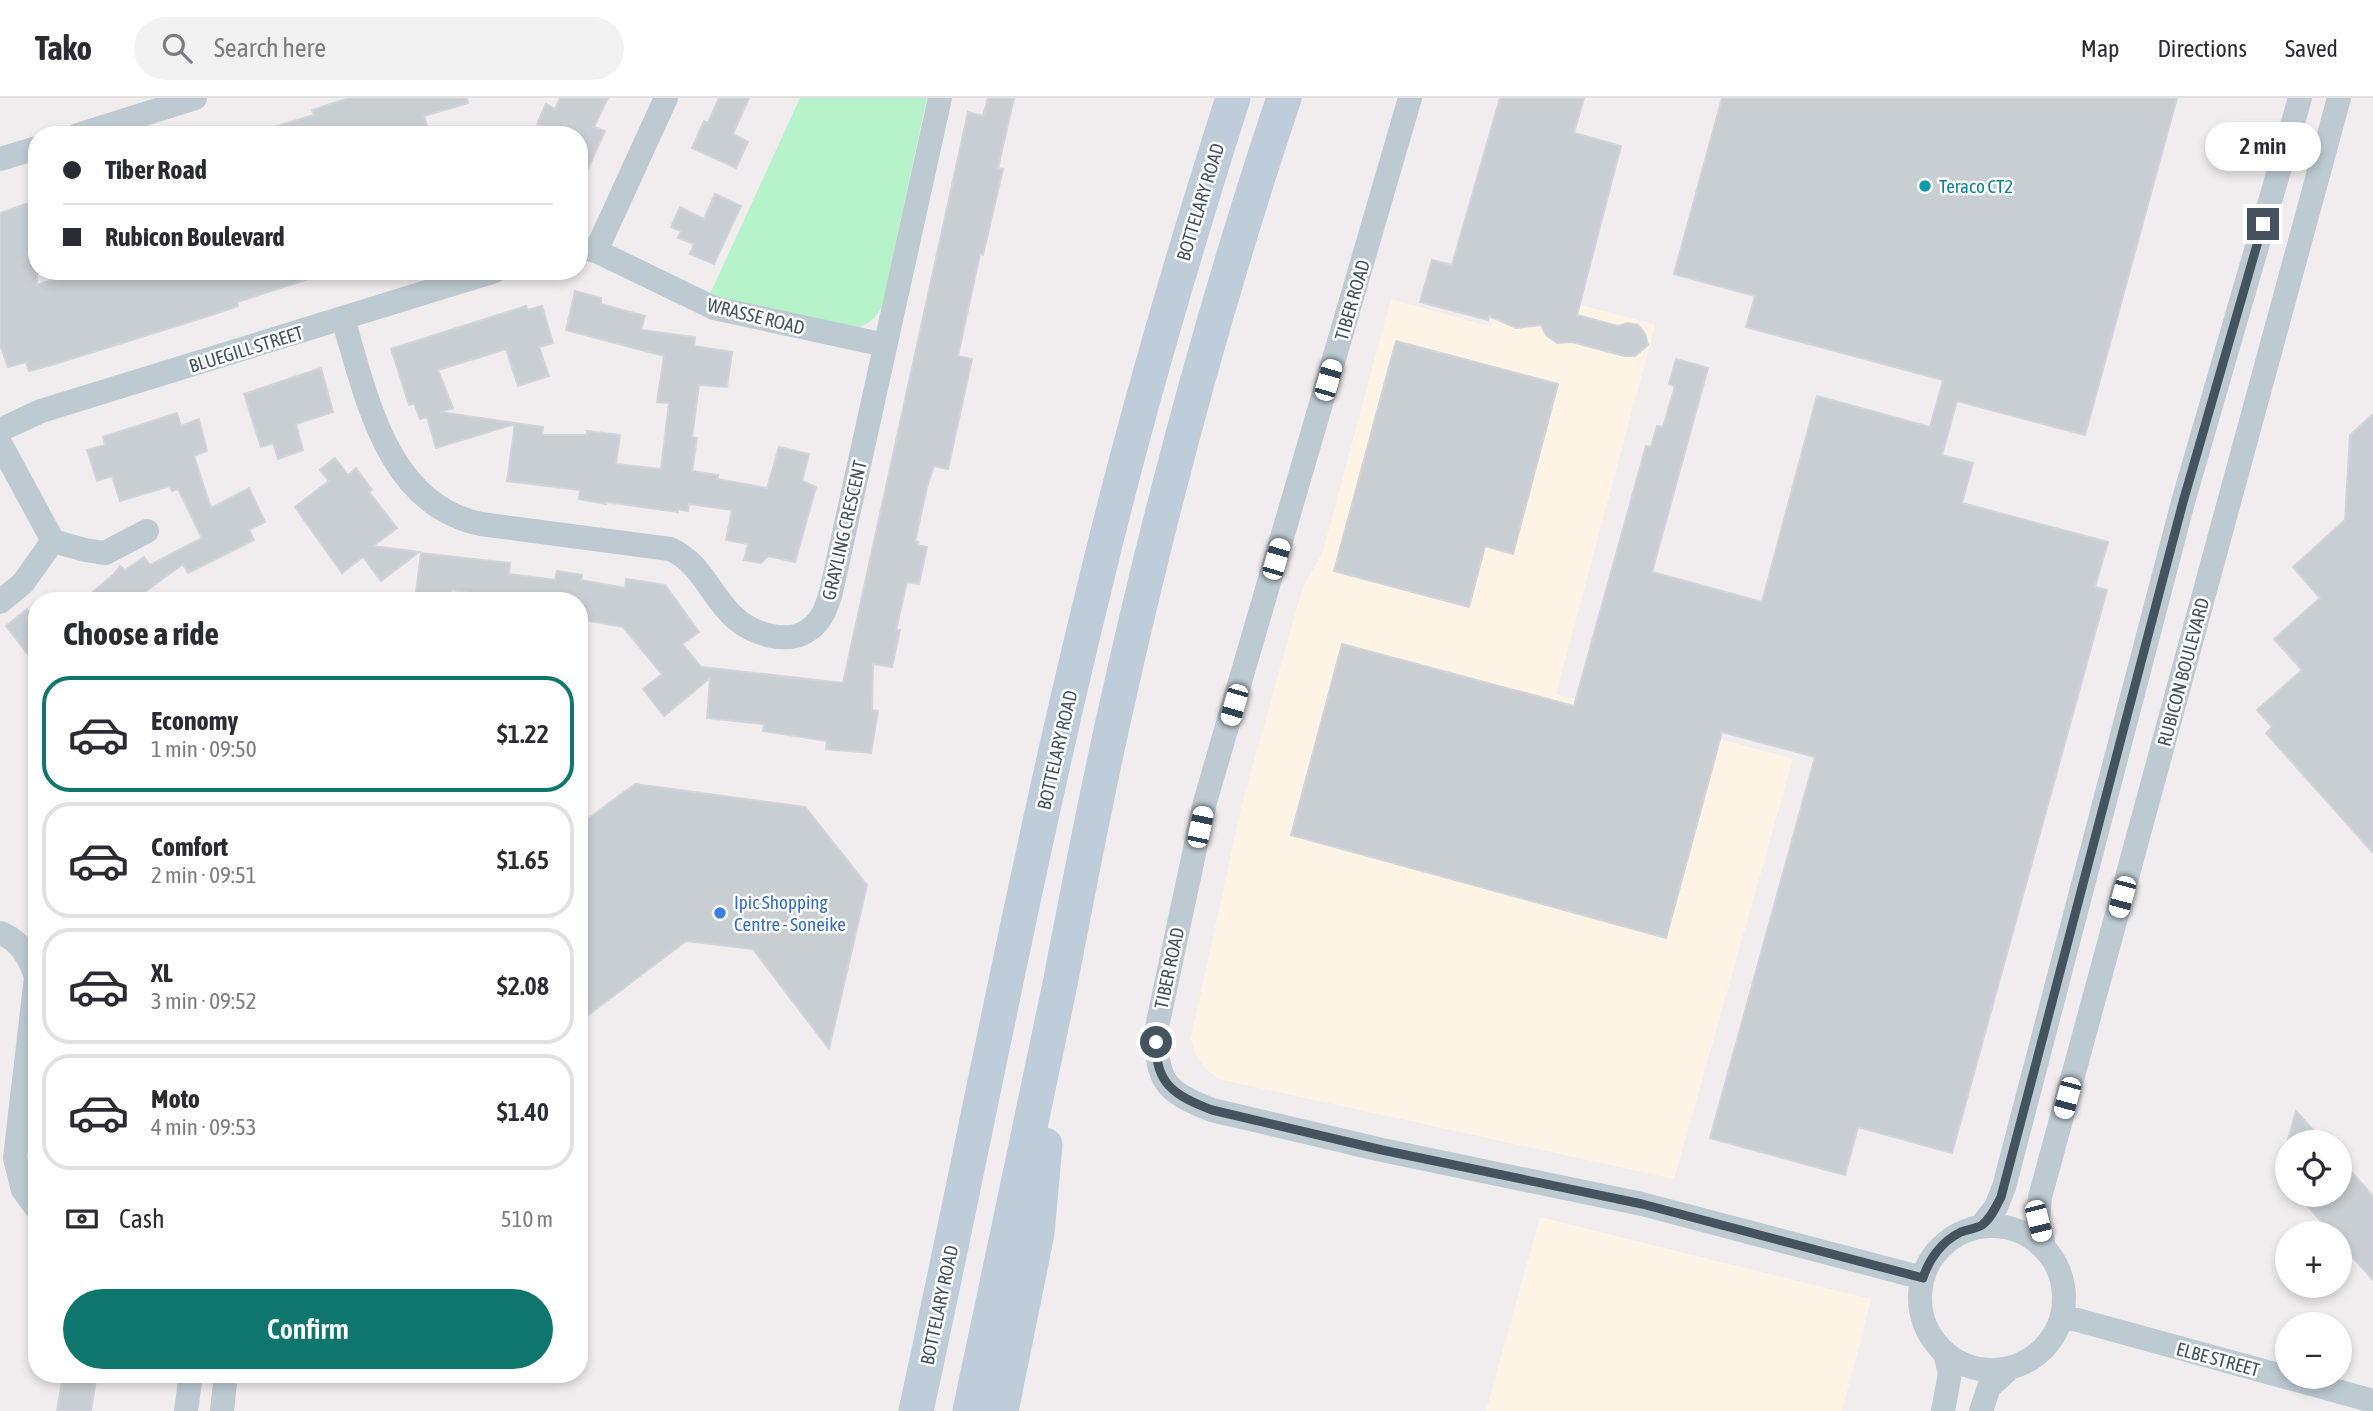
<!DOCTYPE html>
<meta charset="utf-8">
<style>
body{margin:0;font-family:"Asap Condensed",sans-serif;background:#f2f2f3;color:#2b2b33;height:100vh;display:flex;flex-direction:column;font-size:26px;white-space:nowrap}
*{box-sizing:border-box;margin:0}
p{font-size:23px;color:#7c7c81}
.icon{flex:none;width:38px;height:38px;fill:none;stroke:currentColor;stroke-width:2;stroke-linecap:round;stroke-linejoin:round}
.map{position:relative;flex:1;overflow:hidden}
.details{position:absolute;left:28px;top:494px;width:560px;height:791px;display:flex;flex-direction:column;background:#fff;border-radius:28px;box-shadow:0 4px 10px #0003}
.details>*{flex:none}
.top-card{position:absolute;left:28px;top:28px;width:560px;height:154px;border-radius:28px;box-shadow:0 4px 10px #0003;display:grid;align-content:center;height:154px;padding:0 35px;background:#fff}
.fabs{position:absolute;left:2275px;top:1032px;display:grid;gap:14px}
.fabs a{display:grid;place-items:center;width:77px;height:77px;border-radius:50%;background:#fff;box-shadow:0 4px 10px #0003;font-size:35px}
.end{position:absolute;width:32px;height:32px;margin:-16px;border:9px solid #44535d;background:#fff;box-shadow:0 0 0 4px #fff}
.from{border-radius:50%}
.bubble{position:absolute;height:49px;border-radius:24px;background:#fff;box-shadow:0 4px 10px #0003;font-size:23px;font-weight:600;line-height:49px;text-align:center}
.car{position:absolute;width:21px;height:42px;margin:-21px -10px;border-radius:9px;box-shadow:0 0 5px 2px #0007;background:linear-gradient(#fff 24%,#345 0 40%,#fff 0 76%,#345 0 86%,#fff 0)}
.top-card b{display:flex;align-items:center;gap:24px;height:66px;font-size:26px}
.top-card b+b{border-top:2px solid #e1e1e2}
.top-card i{width:18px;height:18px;background:#2b2b33}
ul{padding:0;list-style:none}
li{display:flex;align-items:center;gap:21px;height:116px;margin:0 14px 10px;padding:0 21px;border:4px solid #e1e1e2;border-radius:28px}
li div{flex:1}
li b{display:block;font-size:26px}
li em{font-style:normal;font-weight:600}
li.on{border-color:#0f766e}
li>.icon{width:63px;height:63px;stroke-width:1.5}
h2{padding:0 35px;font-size:32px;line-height:84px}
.pay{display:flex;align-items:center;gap:18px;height:77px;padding:0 35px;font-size:26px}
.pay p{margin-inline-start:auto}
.cta{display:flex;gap:14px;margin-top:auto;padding:14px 35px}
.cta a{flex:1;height:80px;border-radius:42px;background:#0f766e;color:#fff;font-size:28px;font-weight:600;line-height:80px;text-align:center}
header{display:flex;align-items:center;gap:42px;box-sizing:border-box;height:98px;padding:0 35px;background:#fff;border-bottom:2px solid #e1e1e2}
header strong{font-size:33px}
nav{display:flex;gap:38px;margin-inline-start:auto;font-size:24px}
.search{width:490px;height:63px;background:#f2f2f3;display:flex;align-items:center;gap:18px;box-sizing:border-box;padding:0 24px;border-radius:38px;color:#7c7c81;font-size:26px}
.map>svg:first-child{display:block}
.commercial{fill:#fef4e5}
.green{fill:#b7f3ca}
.building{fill:#c9ced3;stroke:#d1d4da;stroke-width:2}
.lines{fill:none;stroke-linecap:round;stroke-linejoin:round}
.minor{stroke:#bdcad2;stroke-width:24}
.secondary{stroke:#becdd9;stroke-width:35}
.route{stroke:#44535d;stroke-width:9}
.culture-dot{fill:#0f9aa8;stroke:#fff;stroke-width:2.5}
.shop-dot{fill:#3f7fe0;stroke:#fff;stroke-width:2.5}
.labels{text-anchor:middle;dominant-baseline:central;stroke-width:5;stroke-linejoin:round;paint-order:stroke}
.culture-label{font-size:19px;fill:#0d838f;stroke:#fff;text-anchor:start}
.street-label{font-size:19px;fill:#44535d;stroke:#fff}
.shop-label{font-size:19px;fill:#366cbe;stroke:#fff;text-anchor:start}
</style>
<header>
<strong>Tako</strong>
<div class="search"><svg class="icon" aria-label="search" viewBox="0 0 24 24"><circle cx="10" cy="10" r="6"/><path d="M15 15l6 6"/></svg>Search here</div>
<nav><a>Map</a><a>Directions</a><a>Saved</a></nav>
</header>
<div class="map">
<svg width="2373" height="1313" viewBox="0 0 2373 1313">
<rect width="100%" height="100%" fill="#f1edee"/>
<path class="commercial" d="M 1504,186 L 1655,227 L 1556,596 L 1793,661 L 1674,1081 L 1219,981 L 1205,970 L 1195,956 L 1191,940 L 1242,706 L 1302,492 L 1323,453 L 1391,201 L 1491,229 Z
M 1540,1119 L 1871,1201 L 1842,1313 L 1486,1313 Z"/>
<path class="green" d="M 800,0 L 927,0 L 882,208 C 876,220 869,227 855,230 L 721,201 L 710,196 Z"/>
<path class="building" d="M 349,0 L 467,0 L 468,5 L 424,18 L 430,37 L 267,37 L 267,31 L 314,17 L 312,12 Z
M 560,0 L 608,0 L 594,29 L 605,33 L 579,90 L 579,37 L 560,37 L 537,26 L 546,6 L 555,11 Z
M 719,0 L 749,0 L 733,36 L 748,44 L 736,70 L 692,50 L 704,23 L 708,25 Z
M 988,0 L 1014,0 L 998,70 L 1003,71 L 983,157 L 980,156 L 958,258 L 972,261 L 948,371 L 934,368 L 927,389 L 915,444 L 918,444 L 917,447 L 927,449 L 919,486 L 907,484 L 896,532 L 900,532 L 892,569 L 873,566 L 872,612 L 878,613 L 871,655 L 826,651 L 827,643 L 763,633 L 764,626 L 707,620 L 710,580 L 664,618 L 643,591 L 662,576 L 623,529 L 579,521 L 579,502 L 499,502 L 500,500 L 452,492 L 450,502 L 415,502 L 421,455 L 510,465 L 509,476 L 555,482 L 557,473 L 582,477 L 581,482 L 625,490 L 626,481 L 665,487 L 699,534 L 682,546 L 701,569 L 843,585 L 968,14 L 983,18 Z
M 1500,0 L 1584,0 L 1574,35 L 1621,48 L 1577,217 L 1618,228 L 1627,225 L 1638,227 L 1645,236 L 1648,247 L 1635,258 L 1624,258 L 1572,244 L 1557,245 L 1546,237 L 1541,227 L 1516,230 L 1489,218 L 1488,222 L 1420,204 L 1432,162 L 1452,167 Z
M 1722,0 L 2177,0 L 2085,337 L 1957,303 L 1942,357 L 1973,365 L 1962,405 L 2108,444 L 2095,489 L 2107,492 L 1952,1055 L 1858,1029 L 1845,1077 L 1710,1040 L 1815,659 L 1722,634 L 1666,840 L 1291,737 L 1342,546 L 1574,608 L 1646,348 L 1651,349 L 1657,328 L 1663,329 L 1675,288 L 1669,286 L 1676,261 L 1708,270 L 1652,474 L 1762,504 L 1817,298 L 1930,329 L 1943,282 L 1746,229 L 1755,198 L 1674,176 Z
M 715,96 L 741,108 L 714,166 L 690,156 L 694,146 L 678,140 L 681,133 L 671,129 L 680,109 L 704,121 Z
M 37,102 L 37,187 L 79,173 L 317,173 L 318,178 L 237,204 L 238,208 L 215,216 L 55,266 L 29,273 L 26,264 L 8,269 L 0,247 L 0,115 Z
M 575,193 L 601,200 L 601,206 L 645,218 L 641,232 L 695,239 L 694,248 L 732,254 L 727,289 L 699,287 L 692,339 L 697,340 L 692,373 L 718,377 L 717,381 L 767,390 L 779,349 L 809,356 L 802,383 L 816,389 L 795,464 L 768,458 L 761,465 L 744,462 L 748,446 L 726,442 L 732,412 L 689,406 L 688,413 L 678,411 L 678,414 L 606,404 L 606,406 L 579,401 L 580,392 L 507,383 L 515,326 L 436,350 L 427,319 L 420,321 L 414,305 L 409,307 L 391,251 L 526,208 L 528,212 L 542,208 L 553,245 L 539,249 L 549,278 L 518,288 L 506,251 L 438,272 L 453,310 L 440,314 L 543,329 L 542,337 L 587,337 L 587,333 L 620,337 L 616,366 L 661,371 L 669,305 L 657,304 L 664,258 L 566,232 Z
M 1396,243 L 1558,286 L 1513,456 L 1485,448 L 1469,509 L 1334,473 Z
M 321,270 L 333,314 L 296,326 L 303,352 L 278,361 L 273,345 L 261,349 L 244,296 Z
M 177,315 L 181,328 L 199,321 L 207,353 L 194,358 L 211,410 L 249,390 L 265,424 L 249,432 L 254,442 L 188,475 L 183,466 L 134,502 L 83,502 L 113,477 L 120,468 L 125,472 L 144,459 L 150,467 L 202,440 L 178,391 L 172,393 L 170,388 L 120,403 L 112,378 L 97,383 L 87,352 L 105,347 L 103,339 Z
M 2373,316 L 2373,755 L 2266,635 L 2272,629 L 2257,612 L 2302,572 L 2274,541 L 2320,500 L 2293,469 L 2345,422 L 2350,337 Z
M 335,360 L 348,377 L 356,370 L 372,392 L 369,394 L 397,430 L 373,448 L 419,454 L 381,483 L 363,459 L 342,475 L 295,409 L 329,383 L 320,372 Z
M 27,511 L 37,524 L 37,568 L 6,528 Z
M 635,686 L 805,709 L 867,787 L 829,951 L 753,851 L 686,843 L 579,924 L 579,719 L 589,720 Z
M 2296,1013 L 2325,1045 L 2287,1045 Z
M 2340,1061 L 2373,1098 L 2373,1182 L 2340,1145 L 2340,1136 L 2332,1136 L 2298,1097 L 2340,1097 Z
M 63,1276 L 97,1276 L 91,1313 L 57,1313 Z"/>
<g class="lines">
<path class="minor" d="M 1410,0 L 1205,704 L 1157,929 C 1156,981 1162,993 1212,1012 L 1382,1052 L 1642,1106 L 1923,1180
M 78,37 L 195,0
M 0,61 L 37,50
M 579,149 L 596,153 L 714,210 L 885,247
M 596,153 L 666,0
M 343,221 C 367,300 387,407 481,426 L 670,451 C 702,465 711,499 735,520 C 753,536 789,548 810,531 C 822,523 827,508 831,494 L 940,0
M 0,332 L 41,313 L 495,173
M 0,345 L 53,443 L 23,485 L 0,504
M 53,443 L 85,452 L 105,455 L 147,433
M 0,835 C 19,841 30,861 36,879 L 15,1060 L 23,1092 L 37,1111
M1920 1200a72 72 0 1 1 144 0a72 72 0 1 1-144 0Z
M 1981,1128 L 1996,1109 L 2004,1089 L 2183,404 L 2300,0
M 2044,1148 L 2038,1123 L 2040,1099 L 2339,0
M 2063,1218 L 2373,1303
M 186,1313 L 191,1276
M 222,1313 L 226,1276
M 1943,1313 L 1950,1275 L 1945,1255
M 1981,1313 L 1989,1289 L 2010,1270"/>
<path class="secondary" d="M 916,1313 C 976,1037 1028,758 1096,483 C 1135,321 1182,160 1233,0
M 970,1313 C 1000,1169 1032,1025 1061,881 C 1078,792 1095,704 1115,615 C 1161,408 1216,202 1284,0
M 1001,1313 L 1037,1135 L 1045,1047"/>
</g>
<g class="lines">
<path class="route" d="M 1156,944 C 1155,986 1175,998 1212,1012 L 1382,1052 L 1642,1106 L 1923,1180 C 1929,1161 1942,1143 1961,1134 C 1968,1131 1976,1131 1982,1127 C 1991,1120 1996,1109 2001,1099 L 2183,404 L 2263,126"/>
</g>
<circle class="culture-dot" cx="1925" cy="88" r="7"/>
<circle class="shop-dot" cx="720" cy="815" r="7"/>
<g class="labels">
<g class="culture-label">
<text x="1939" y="88">Teraco CT2</text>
</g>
<g class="street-label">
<text transform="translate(1200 104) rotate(-73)">BOTTELARY ROAD</text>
<text transform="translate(1352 202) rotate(-74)">TIBER ROAD</text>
<text transform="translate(756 218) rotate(14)">WRASSE ROAD</text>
<text transform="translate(246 251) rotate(-17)">BLUEGILL STREET</text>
<text transform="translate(844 432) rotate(-77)">GRAYLING CRESCENT</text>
<text transform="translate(2183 574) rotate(-75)">RUBICON BOULEVARD</text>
<text transform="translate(1057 652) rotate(-77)">BOTTELARY ROAD</text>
<text transform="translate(1169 870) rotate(-78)">TIBER ROAD</text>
<text transform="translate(939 1207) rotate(-78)">BOTTELARY ROAD</text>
<text transform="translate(2218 1261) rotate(15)">ELBE STREET</text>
</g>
<g class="shop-label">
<text x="734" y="804">Ipic Shopping<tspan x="734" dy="22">Centre - Soneike</tspan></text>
</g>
</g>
</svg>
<div class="fabs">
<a><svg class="icon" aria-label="locate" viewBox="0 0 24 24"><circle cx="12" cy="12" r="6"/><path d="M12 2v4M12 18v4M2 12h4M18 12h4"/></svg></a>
<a>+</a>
<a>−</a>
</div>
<i class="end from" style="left:1156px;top:944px"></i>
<i class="end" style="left:2263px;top:126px"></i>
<div class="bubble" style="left:2205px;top:24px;width:116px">2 min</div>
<i class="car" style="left:1328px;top:282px;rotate:16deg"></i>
<i class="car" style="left:1276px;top:461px;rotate:16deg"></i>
<i class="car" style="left:1234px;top:607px;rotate:196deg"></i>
<i class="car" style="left:1200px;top:729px;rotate:12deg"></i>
<i class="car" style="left:2122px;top:799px;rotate:195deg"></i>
<i class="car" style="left:2067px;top:1000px;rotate:195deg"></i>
<i class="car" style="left:2038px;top:1123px;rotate:166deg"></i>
<div class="top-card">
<b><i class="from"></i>Tiber Road</b>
<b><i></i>Rubicon Boulevard</b>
</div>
<section class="details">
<h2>Choose a ride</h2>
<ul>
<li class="on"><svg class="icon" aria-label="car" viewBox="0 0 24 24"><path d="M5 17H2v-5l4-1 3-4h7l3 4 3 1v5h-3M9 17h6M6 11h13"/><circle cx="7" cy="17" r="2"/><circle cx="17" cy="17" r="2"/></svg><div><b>Economy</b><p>1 min · 09:50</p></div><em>$1.22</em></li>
<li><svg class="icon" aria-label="car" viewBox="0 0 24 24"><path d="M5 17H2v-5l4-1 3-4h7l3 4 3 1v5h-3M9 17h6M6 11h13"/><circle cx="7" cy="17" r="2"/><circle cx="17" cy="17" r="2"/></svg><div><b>Comfort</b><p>2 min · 09:51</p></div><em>$1.65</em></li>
<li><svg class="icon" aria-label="car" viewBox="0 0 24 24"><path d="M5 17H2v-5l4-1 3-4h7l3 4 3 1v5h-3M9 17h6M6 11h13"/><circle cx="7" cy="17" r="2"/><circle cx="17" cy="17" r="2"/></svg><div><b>XL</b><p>3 min · 09:52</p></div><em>$2.08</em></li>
<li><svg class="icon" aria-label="car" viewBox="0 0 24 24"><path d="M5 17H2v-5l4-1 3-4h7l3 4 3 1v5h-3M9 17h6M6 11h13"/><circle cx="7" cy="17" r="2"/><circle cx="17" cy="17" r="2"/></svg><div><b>Moto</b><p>4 min · 09:53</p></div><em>$1.40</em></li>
</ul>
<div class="pay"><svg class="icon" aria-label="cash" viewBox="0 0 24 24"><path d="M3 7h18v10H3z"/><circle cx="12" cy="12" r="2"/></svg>Cash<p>510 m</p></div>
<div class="cta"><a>Confirm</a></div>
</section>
</div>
